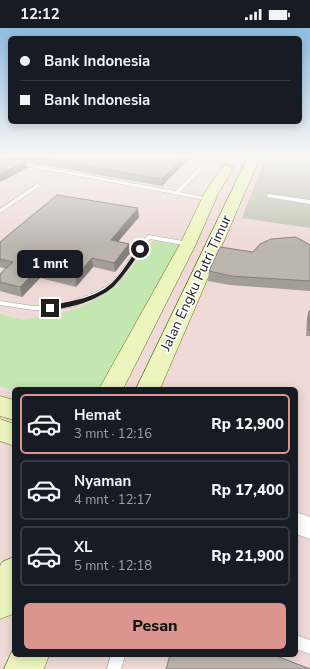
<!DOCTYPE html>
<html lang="id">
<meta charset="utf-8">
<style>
body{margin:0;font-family:"Nunito Sans",sans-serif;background:#20242c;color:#f1f3f6;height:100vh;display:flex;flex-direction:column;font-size:15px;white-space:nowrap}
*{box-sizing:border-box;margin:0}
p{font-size:13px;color:#9ea1a6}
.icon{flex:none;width:22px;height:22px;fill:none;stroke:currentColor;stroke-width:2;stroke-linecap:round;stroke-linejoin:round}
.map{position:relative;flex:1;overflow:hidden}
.sheet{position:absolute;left:12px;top:359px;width:286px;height:270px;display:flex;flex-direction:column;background:#171b24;border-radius:6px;box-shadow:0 2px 10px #0003}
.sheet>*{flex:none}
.top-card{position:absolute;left:8px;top:8px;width:294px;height:88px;border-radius:6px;box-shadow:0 2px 10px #0003;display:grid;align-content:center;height:88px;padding:0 12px;background:#171b24}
.end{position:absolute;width:18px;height:18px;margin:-9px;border:5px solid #1f1f1f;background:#fff;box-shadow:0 0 0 2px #fff}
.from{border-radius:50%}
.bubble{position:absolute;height:28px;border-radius:6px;background:#171b24;box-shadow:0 2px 10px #0003;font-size:13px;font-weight:800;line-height:28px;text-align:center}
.top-card b{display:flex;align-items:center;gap:14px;height:38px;font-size:15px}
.top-card b+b{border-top:1px solid #363941}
.top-card i{width:10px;height:10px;background:#f1f3f6}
ul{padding:7px 0 0;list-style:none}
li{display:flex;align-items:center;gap:12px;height:60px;margin:0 8px 6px;padding:0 4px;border:2px solid #363941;border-radius:6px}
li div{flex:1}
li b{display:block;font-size:15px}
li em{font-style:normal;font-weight:800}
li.on{border-color:#db958e}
li>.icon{width:36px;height:36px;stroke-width:1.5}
.action{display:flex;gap:8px;margin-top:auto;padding:8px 12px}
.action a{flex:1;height:46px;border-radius:6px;background:#db958e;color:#111;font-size:16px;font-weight:800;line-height:46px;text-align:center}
.status{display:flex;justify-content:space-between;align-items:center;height:28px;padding:0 20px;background:#171b24;direction:ltr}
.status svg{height:11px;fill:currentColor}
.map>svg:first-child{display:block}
.commercial{fill:#efdad7;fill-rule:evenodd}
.construction{fill:#c1c3b2}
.grass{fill:#c4e6b0}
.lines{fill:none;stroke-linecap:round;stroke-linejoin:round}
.secondary-tunnel{stroke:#c5c4be;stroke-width:13;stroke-dasharray:13 6;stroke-linecap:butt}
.lane-casing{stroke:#a3a3a3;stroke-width:1}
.street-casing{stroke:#a3a3a3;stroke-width:1}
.secondary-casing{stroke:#5a700d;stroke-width:1}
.lane{fill:#fff;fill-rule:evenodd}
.street{fill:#fff;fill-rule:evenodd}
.secondary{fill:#ecf5be;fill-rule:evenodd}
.wall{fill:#a29d96}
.shaded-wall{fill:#847f7a}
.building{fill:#bcb6af;stroke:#847f7a}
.route{fill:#1f1f1f}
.labels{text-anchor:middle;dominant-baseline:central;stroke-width:3.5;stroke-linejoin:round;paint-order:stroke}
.street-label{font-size:14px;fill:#1f1f1f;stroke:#fff}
</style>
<div class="status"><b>12:12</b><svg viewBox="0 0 49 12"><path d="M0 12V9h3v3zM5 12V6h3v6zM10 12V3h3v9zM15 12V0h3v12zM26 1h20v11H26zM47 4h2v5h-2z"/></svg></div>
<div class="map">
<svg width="310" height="641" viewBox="0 0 310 641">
<rect width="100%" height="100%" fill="#efede6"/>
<path class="commercial" d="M 0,127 L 310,127 L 310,641 L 0,641 ZM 14,361 L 296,361 L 296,627 L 14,627 Z"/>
<path class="construction" d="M 266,127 L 286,127 L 310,130 L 310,200 L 242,190 Z"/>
<path class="grass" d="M 153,213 L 183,218 L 100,361 L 14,361 L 14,363 L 0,358 L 0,286 L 22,292 L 67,284 L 95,272 L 116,259 Z"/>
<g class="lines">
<path class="secondary-tunnel" d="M 226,142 L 231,135"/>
<defs>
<path id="lane" d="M 305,127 L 310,127 L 310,128 L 305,128 Z
M 0,131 L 175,163 L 204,135 L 206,136 L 206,137 L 180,164 L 213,171 L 210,173 L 0,133 Z
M 37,156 L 41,157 L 0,185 L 0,181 Z
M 269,166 L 310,172 L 310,176 L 267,169 L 267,167 Z
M 149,207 L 188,214 L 191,216 L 188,218 L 150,211 L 116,257 L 98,269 L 72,279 L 50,282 L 33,282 L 0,277 L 0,273 L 33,278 L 50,278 L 68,275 L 94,265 L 112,255 L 147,208 Z
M 296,607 L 310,612 L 310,626 L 296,621 Z
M 111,627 L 125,627 L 121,641 L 107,641 Z"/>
<path id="street" d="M 296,484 L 310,489 L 310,511 L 296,506 Z"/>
<path id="secondary" d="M 249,127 L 261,127 L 160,361 L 136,361 Z
M 226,138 L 230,139 L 232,142 L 218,166 L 196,216 L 123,361 L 99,361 L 180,216 L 204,166 L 222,139 Z
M 0,368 L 14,372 L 14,392 L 0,388 Z
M 0,391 L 14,396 L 14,418 L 0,413 Z
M 14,529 L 14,583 L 13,586 L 0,591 L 0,538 L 2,534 Z
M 14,619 L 14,627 L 49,627 L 44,641 L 4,641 Z"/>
</defs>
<use href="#lane" class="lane-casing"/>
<use href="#street" class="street-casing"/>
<use href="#secondary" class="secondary-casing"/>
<use href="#lane" class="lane"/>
<use href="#street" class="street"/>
<use href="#secondary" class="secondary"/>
</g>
<path class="wall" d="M 0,127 L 192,127 L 162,158 L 26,134 L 27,140 L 0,154 Z
M 139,189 L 118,213 L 129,216 L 130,225 L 115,244 L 93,239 L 76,259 L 40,250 L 22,269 L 0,263 L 0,246 L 6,241 L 0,239 L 0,214 Z
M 310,217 L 310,263 L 230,257 L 208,253 L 209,243 L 253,224 Z
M 309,283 L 310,283 L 310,308 L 306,308 L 307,289 Z"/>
<path class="shaded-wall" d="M 186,127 L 192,127 L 162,158 L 162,151 Z
M 26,133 L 27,140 L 0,154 L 0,146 Z
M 138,180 L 139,189 L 112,221 L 111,212 Z
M 129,216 L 130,225 L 115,244 L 114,235 Z
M 92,230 L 93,239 L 76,259 L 75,249 Z
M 38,241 L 40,250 L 22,269 L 20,259 Z"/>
<path class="building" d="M 24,127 L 186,127 L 162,151 Z
M 0,128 L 26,133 L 0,146 Z
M 57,167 L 138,180 L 111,212 L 129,216 L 114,235 L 92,230 L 75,249 L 38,241 L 20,259 L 0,254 L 0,246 L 13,234 L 0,231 L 0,214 Z
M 296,209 L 310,217 L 310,253 L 231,248 L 209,243 L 220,219 L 253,224 L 260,216 L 271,211 Z
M 309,283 L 310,283 L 310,302 L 308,302 Z
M 170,627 L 274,627 L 310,641 L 166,641 Z"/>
<linearGradient id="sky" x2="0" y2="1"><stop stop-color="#8fbce2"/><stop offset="0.59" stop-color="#f8f7f4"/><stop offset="1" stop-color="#f8f7f4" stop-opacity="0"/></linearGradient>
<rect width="310" height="217" fill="url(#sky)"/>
<path class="route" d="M 138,220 L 142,221 C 134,233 126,245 116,256 C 104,270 66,283 48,281 L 48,278 C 70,273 94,271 112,255 C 122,245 130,231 138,220 Z"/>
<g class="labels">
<g class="street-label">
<text transform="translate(196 255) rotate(-65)">Jalan Engku Putri Timur</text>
</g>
</g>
</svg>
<i class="end from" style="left:140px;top:221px"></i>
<i class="end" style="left:50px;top:280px"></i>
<div class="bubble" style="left:17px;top:222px;width:66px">1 mnt</div>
<div class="top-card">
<b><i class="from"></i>Bank Indonesia</b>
<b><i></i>Bank Indonesia</b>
</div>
<section class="sheet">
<ul>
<li class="on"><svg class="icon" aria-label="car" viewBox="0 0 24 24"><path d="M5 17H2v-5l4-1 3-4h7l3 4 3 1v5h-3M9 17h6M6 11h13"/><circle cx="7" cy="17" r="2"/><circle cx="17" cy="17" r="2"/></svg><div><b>Hemat</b><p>3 mnt · 12:16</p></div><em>Rp 12,900</em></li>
<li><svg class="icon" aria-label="car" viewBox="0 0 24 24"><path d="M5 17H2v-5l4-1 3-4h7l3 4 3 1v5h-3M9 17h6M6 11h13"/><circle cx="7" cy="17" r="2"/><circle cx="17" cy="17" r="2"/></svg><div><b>Nyaman</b><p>4 mnt · 12:17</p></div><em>Rp 17,400</em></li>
<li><svg class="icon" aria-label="car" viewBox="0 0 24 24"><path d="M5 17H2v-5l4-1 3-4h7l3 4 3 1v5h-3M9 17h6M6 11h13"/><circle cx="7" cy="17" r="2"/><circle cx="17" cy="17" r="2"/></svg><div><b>XL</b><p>5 mnt · 12:18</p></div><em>Rp 21,900</em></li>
</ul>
<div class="action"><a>Pesan</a></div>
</section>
</div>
